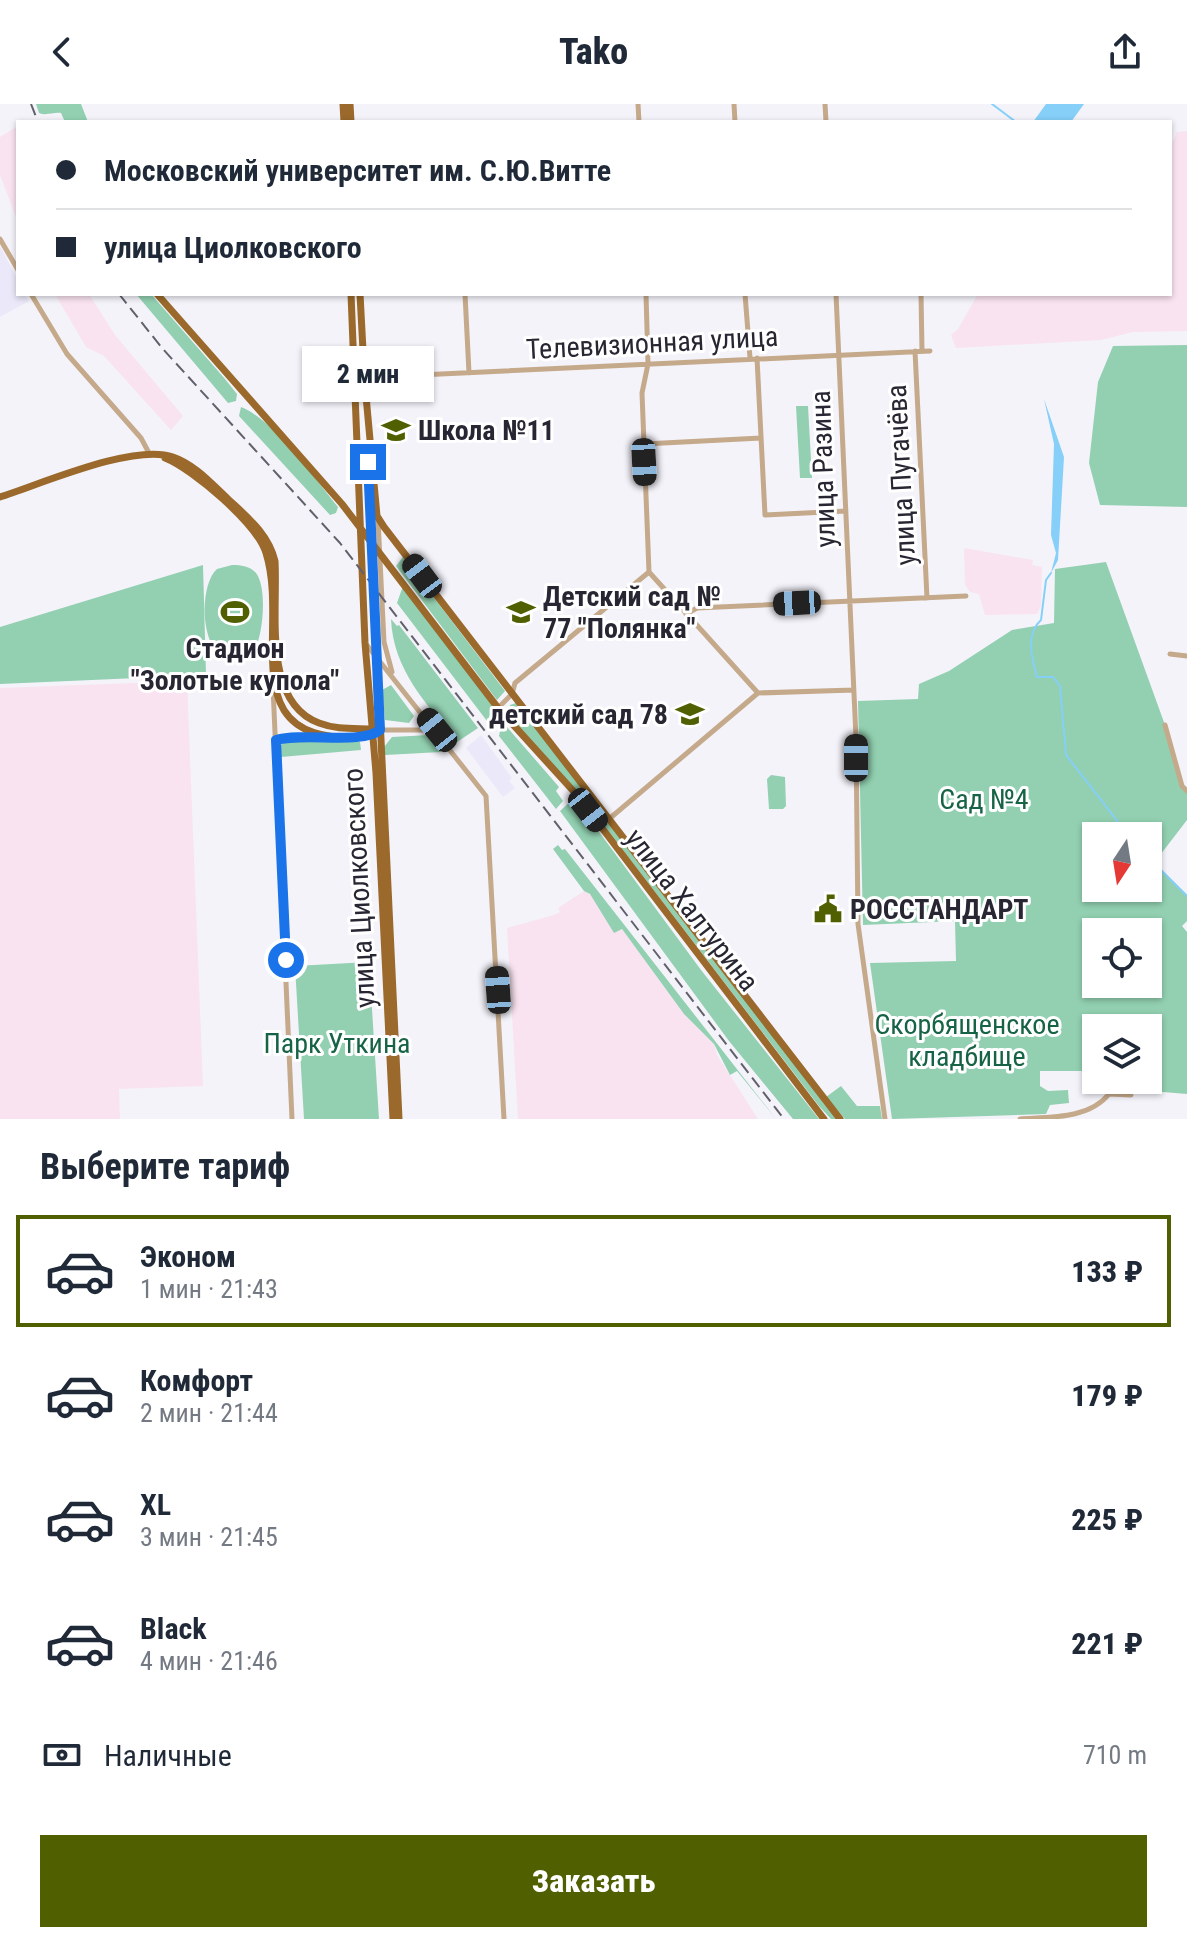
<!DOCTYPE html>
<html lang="ru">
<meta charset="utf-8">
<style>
body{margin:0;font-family:"Roboto Condensed",sans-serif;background:#f6f6f7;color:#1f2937;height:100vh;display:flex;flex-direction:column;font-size:30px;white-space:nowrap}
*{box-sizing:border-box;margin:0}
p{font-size:26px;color:#747a83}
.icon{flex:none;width:44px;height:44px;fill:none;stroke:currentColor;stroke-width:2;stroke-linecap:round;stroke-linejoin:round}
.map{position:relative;height:1015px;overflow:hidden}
.drawer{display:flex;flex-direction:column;background:#fff;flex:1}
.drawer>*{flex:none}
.top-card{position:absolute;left:16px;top:16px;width:1156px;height:176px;border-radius:0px;box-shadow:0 2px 6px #0004;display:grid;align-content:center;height:176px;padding:0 40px;background:#fff}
.needle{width:52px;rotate:192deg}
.controls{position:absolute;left:1082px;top:718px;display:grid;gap:16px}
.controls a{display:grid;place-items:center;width:80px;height:80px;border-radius:0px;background:#fff;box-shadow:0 2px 6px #0004;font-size:40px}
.end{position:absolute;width:36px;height:36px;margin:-18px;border:10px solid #1a73e8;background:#fff;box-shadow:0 0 0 4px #fff}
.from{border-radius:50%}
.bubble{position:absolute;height:56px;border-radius:0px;background:#fff;box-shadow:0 2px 6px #0004;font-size:26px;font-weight:800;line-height:56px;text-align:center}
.car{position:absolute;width:24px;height:48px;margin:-24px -12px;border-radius:10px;box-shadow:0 0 6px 2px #0007;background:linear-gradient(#222 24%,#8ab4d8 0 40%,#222 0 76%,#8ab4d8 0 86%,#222 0)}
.top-card b{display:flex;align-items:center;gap:28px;height:76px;font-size:30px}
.top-card b+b{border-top:2px solid #e0e1e3}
.top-card i{width:20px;height:20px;background:#1f2937}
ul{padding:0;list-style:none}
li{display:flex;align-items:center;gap:24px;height:112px;margin:0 16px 12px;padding:0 24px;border:4px solid transparent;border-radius:0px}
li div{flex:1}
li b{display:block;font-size:30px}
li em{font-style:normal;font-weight:800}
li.on{border-color:#505f00}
li>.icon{width:72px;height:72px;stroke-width:1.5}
h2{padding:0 40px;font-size:36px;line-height:96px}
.pay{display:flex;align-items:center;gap:20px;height:88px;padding:0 40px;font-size:30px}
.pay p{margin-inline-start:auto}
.button{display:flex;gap:16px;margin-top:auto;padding:16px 40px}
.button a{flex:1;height:92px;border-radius:0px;background:#505f00;color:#fff;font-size:32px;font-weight:800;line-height:92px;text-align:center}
header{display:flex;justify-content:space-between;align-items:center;height:104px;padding:0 40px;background:#fff;font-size:36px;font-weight:800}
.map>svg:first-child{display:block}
.built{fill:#ebe9f9}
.industrial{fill:#f9e3f0}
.green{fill:#92d0b1;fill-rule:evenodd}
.water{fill:#85cff8}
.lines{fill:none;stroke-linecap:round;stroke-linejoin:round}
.stream{stroke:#85cff8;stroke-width:2}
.minor{stroke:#c5a98b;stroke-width:5}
.major{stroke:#9a692b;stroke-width:7}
.rail{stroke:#62606b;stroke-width:2;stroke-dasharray:12 6;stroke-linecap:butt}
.route{stroke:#1a73e8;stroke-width:10}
.labels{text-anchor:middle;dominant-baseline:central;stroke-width:6;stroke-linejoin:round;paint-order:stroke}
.street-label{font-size:28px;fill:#282632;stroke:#fff}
.poi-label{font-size:28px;font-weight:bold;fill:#282632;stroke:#fff;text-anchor:start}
.park-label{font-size:28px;fill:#166345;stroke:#fff}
</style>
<header><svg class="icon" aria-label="back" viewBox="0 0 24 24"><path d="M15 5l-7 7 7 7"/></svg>Tako<svg class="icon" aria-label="share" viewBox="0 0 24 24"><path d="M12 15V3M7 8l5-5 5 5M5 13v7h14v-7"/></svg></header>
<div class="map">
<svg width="1187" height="1015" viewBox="0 0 1187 1015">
<rect width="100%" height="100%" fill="#f4f3fa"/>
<path class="built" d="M 0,142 L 18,177 L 18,190 L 25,190 L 29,197 L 0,213 Z
M 481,631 L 512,674 L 509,677 L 515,684 L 503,693 L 466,644 Z"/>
<path class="industrial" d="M 18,22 L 18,118 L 0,71 L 0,33 Z
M 1187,27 L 1187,227 L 1133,228 L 1101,236 L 956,244 L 951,231 L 958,225 L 978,190 L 1170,190 L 1170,44 L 1177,28 Z
M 55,190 L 89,190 L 115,231 L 183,312 L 171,326 L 104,252 L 86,243 Z
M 964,444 L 1033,456 L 1032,461 L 1042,463 L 1041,502 L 1037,510 L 985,511 L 979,490 L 970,488 L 965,481 Z
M 187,577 L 203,982 L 119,985 L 120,1015 L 0,1015 L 0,584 Z
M 584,787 L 590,790 L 614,828 L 622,825 L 684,910 L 714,940 L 717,951 L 758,1015 L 518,1015 L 507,824 L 554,811 L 560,808 L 558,804 Z"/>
<path class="green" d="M 36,0 L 81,0 L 88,18 L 65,18 L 61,9 C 53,8 46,12 39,9 Z
M 136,190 L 151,190 L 225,275 L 237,290 L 236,297 L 228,299 Z
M 1187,241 L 1187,403 L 1100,401 L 1089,359 L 1098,278 L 1113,242 Z
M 796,302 L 808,302 L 812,374 L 800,374 Z
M 241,303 C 273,315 315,375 338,403 L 336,409 L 330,411 L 239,312 Z
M 403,453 L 505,587 L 497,596 L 396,462 Z
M 1106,458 L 1165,621 L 1182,682 L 1187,688 L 1187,716 L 1154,759 L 1187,791 L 1187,817 L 1182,822 L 1187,828 L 1187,990 L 1139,986 L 1139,976 L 1148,976 L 1148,924 L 1096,924 L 1096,967 L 1040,967 L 1040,982 L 1048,987 L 1068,986 L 1069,999 L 1050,1001 L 1046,1010 L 892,1015 L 870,859 L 956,857 L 955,817 L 863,821 L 858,597 L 918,595 L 919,580 L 949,567 L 1012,526 L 1054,519 L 1055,465 ZM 1096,732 L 1148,732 L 1148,784 L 1096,784 ZM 1096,828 L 1148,828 L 1148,880 L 1096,880 Z
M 203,461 L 206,571 L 0,580 L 0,523 Z
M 232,461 C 241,461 250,462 256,469 C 268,484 263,537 252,550 C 200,580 195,484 217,465 Z
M 403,482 L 494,604 L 487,617 L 397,499 Z
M 391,515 L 397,522 L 399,521 L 478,624 L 457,638 C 427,600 393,566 391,515 Z
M 391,581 L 414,612 L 409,619 L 385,616 L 382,586 Z
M 516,599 L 837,1015 L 831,1015 L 819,1002 L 603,720 L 509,611 L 510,601 Z
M 501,622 L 507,623 L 559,683 L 556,687 L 563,697 L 556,705 L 499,632 Z
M 429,631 L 441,648 L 385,651 L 384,643 L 392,633 Z
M 287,635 L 355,636 L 360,638 L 361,646 L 281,653 L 281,641 Z
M 771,671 L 785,673 L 786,702 L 783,705 L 769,705 L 767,675 Z
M 574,694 L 701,866 L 819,1015 L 793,1015 L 729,937 L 560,707 Z
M 558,741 L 562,746 L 565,745 L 776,1015 L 737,967 L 730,971 L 714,940 L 684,910 L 622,825 L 614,829 L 590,790 L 584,787 L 553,745 Z
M 369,858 L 379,1015 L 304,1015 L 295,862 Z
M 841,982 L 857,1002 L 880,1002 L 882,1015 L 845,1015 L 826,993 Z"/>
<path class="water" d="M 1046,0 L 1084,0 L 1071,18 L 1033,18 Z
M 1044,295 L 1064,353 L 1058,456 L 1051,469 L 1056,449 L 1051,431 L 1054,340 Z"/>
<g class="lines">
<path class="stream" d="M 992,0 L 1016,18
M 1051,469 L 1046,476 L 1041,516 C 1025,530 1032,555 1037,573 L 1053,573 L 1060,582 L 1066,651 L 1129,732
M 1148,753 L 1187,792"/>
<path class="minor" d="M 638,0 L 639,18
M 734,0 L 735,18
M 825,0 L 826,18
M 0,135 L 18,166
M 31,190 L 67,250 L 141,334 L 149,349
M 465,190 L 469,269
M 646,190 L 648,260 L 642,289 L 649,468 L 758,589
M 745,190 L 750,254
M 836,190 L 856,634 L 858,820 L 885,1015
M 921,190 L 922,247
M 915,247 L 927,494
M 757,254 L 765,411 L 846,407
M 377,273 L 930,247
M 644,340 L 761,334
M 378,415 L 384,538 L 392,568
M 686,510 L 697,504 L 966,492
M 366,540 L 486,692 L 504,1015
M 1170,550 L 1187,552
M 273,583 L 292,1015
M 498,604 L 512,590 L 515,579 L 649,468
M 1165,621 L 1182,682 L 1187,687
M 380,626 L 436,626
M 276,636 L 323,631
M 609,715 L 758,589 L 854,586
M 1020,1015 C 1051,1013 1089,1015 1109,990 L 1131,991"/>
<path class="major" d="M 343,0 L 344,18
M 350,0 L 351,18
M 157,190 L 342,400 L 498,604 L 576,690 L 824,1015
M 351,190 L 365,539 L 376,669 L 393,1015
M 360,190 L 365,284
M 365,281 L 377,412 L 384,423 L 840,1015
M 367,340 L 399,1015
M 165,354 C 193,365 257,420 266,449 C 291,529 227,647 373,632
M 0,393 C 41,380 134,339 173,353 C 194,360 211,379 227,394 C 247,413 268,429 275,457 C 278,507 262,598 319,619 C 337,626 355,624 374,625"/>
<path class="rail" d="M 31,0 L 38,18
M 119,190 L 162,244 L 340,439 L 784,1015"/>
</g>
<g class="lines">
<path class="route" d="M 286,856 L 276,636 C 305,628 361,641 380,626 L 368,358"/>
</g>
<defs>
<symbol id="school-bare" viewBox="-9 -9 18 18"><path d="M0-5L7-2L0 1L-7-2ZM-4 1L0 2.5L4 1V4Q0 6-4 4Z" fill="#505f00" stroke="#fff" stroke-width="2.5" paint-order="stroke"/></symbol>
<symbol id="stadium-bare" viewBox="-9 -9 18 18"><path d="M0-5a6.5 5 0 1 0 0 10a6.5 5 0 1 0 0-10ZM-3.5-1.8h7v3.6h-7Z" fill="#505f00" stroke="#fff" stroke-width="2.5" paint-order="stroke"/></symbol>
<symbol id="civic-bare" viewBox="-9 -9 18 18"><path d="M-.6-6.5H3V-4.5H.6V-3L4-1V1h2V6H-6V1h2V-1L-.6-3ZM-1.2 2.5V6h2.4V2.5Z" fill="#505f00" stroke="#fff" stroke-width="2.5" paint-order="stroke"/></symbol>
</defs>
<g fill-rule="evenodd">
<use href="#school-bare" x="376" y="306" width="40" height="40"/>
<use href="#stadium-bare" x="215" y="488" width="40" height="40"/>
<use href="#school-bare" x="501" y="488" width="40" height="40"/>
<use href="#school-bare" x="670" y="590" width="40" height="40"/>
<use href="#civic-bare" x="808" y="785" width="40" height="40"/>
</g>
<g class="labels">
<g class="street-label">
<text transform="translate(652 239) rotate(-3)">Телевизионная улица</text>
<text transform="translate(823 365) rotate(-92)">улица Разина</text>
<text transform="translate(901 371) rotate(-93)">улица Пугачёва</text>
<text transform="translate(359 784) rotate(-93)">улица Циолковского</text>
<text transform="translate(692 806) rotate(52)">улица Халтурина</text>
</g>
<g class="poi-label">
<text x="418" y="326">Школа №11</text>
<text x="543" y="492">Детский сад №<tspan x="543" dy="32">77 "Полянка"</tspan></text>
<text x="235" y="544" text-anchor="middle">Стадион<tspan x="235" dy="32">"Золотые купола"</tspan></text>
<text x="668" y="610" text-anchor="end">детский сад 78</text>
<text x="850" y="805">РОССТАНДАРТ</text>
</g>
<g class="park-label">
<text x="984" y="695">Сад №4</text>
<text x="967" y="920">Скорбященское<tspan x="967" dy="32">кладбище</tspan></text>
<text x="337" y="939">Парк Уткина</text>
</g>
</g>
</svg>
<div class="controls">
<a><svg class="needle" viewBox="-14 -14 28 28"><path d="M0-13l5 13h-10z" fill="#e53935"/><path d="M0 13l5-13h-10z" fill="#747a83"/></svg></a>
<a><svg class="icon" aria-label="locate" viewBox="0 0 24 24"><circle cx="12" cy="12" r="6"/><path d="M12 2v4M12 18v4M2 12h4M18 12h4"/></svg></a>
<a><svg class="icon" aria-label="layers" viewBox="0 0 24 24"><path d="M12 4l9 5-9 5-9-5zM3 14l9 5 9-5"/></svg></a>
</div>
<i class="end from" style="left:286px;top:856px"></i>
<i class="end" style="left:368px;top:358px"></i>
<div class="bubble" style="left:302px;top:242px;width:132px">2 мин</div>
<i class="car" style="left:644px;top:358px;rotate:177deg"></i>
<i class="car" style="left:422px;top:472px;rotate:323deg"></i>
<i class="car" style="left:797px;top:499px;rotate:267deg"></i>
<i class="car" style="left:437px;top:626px;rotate:321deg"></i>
<i class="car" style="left:856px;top:654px;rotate:0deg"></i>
<i class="car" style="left:588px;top:706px;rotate:142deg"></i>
<i class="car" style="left:498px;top:886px;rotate:356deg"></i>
<div class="top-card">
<b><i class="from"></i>Московский университет им. С.Ю.Витте</b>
<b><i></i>улица Циолковского</b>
</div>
</div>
<section class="drawer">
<h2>Выберите тариф</h2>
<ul>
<li class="on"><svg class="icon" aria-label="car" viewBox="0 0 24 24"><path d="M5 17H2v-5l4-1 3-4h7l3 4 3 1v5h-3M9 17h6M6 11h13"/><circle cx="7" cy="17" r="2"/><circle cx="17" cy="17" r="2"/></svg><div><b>Эконом</b><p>1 мин · 21:43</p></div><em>133 ₽</em></li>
<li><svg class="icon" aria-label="car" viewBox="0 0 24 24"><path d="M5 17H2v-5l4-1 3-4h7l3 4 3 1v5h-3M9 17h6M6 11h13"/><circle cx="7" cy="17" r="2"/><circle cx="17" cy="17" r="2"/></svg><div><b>Комфорт</b><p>2 мин · 21:44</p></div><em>179 ₽</em></li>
<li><svg class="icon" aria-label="car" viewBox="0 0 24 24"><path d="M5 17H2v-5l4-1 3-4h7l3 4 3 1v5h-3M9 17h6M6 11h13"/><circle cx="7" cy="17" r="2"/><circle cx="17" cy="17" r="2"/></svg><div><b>XL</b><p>3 мин · 21:45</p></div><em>225 ₽</em></li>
<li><svg class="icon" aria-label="car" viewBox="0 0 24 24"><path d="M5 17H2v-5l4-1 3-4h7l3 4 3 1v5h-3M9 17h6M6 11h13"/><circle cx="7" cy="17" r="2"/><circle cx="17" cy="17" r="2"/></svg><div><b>Black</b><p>4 мин · 21:46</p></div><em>221 ₽</em></li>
</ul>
<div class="pay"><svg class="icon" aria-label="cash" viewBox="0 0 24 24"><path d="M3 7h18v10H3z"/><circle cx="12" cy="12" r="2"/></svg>Наличные<p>710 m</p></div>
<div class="button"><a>Заказать</a></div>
</section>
